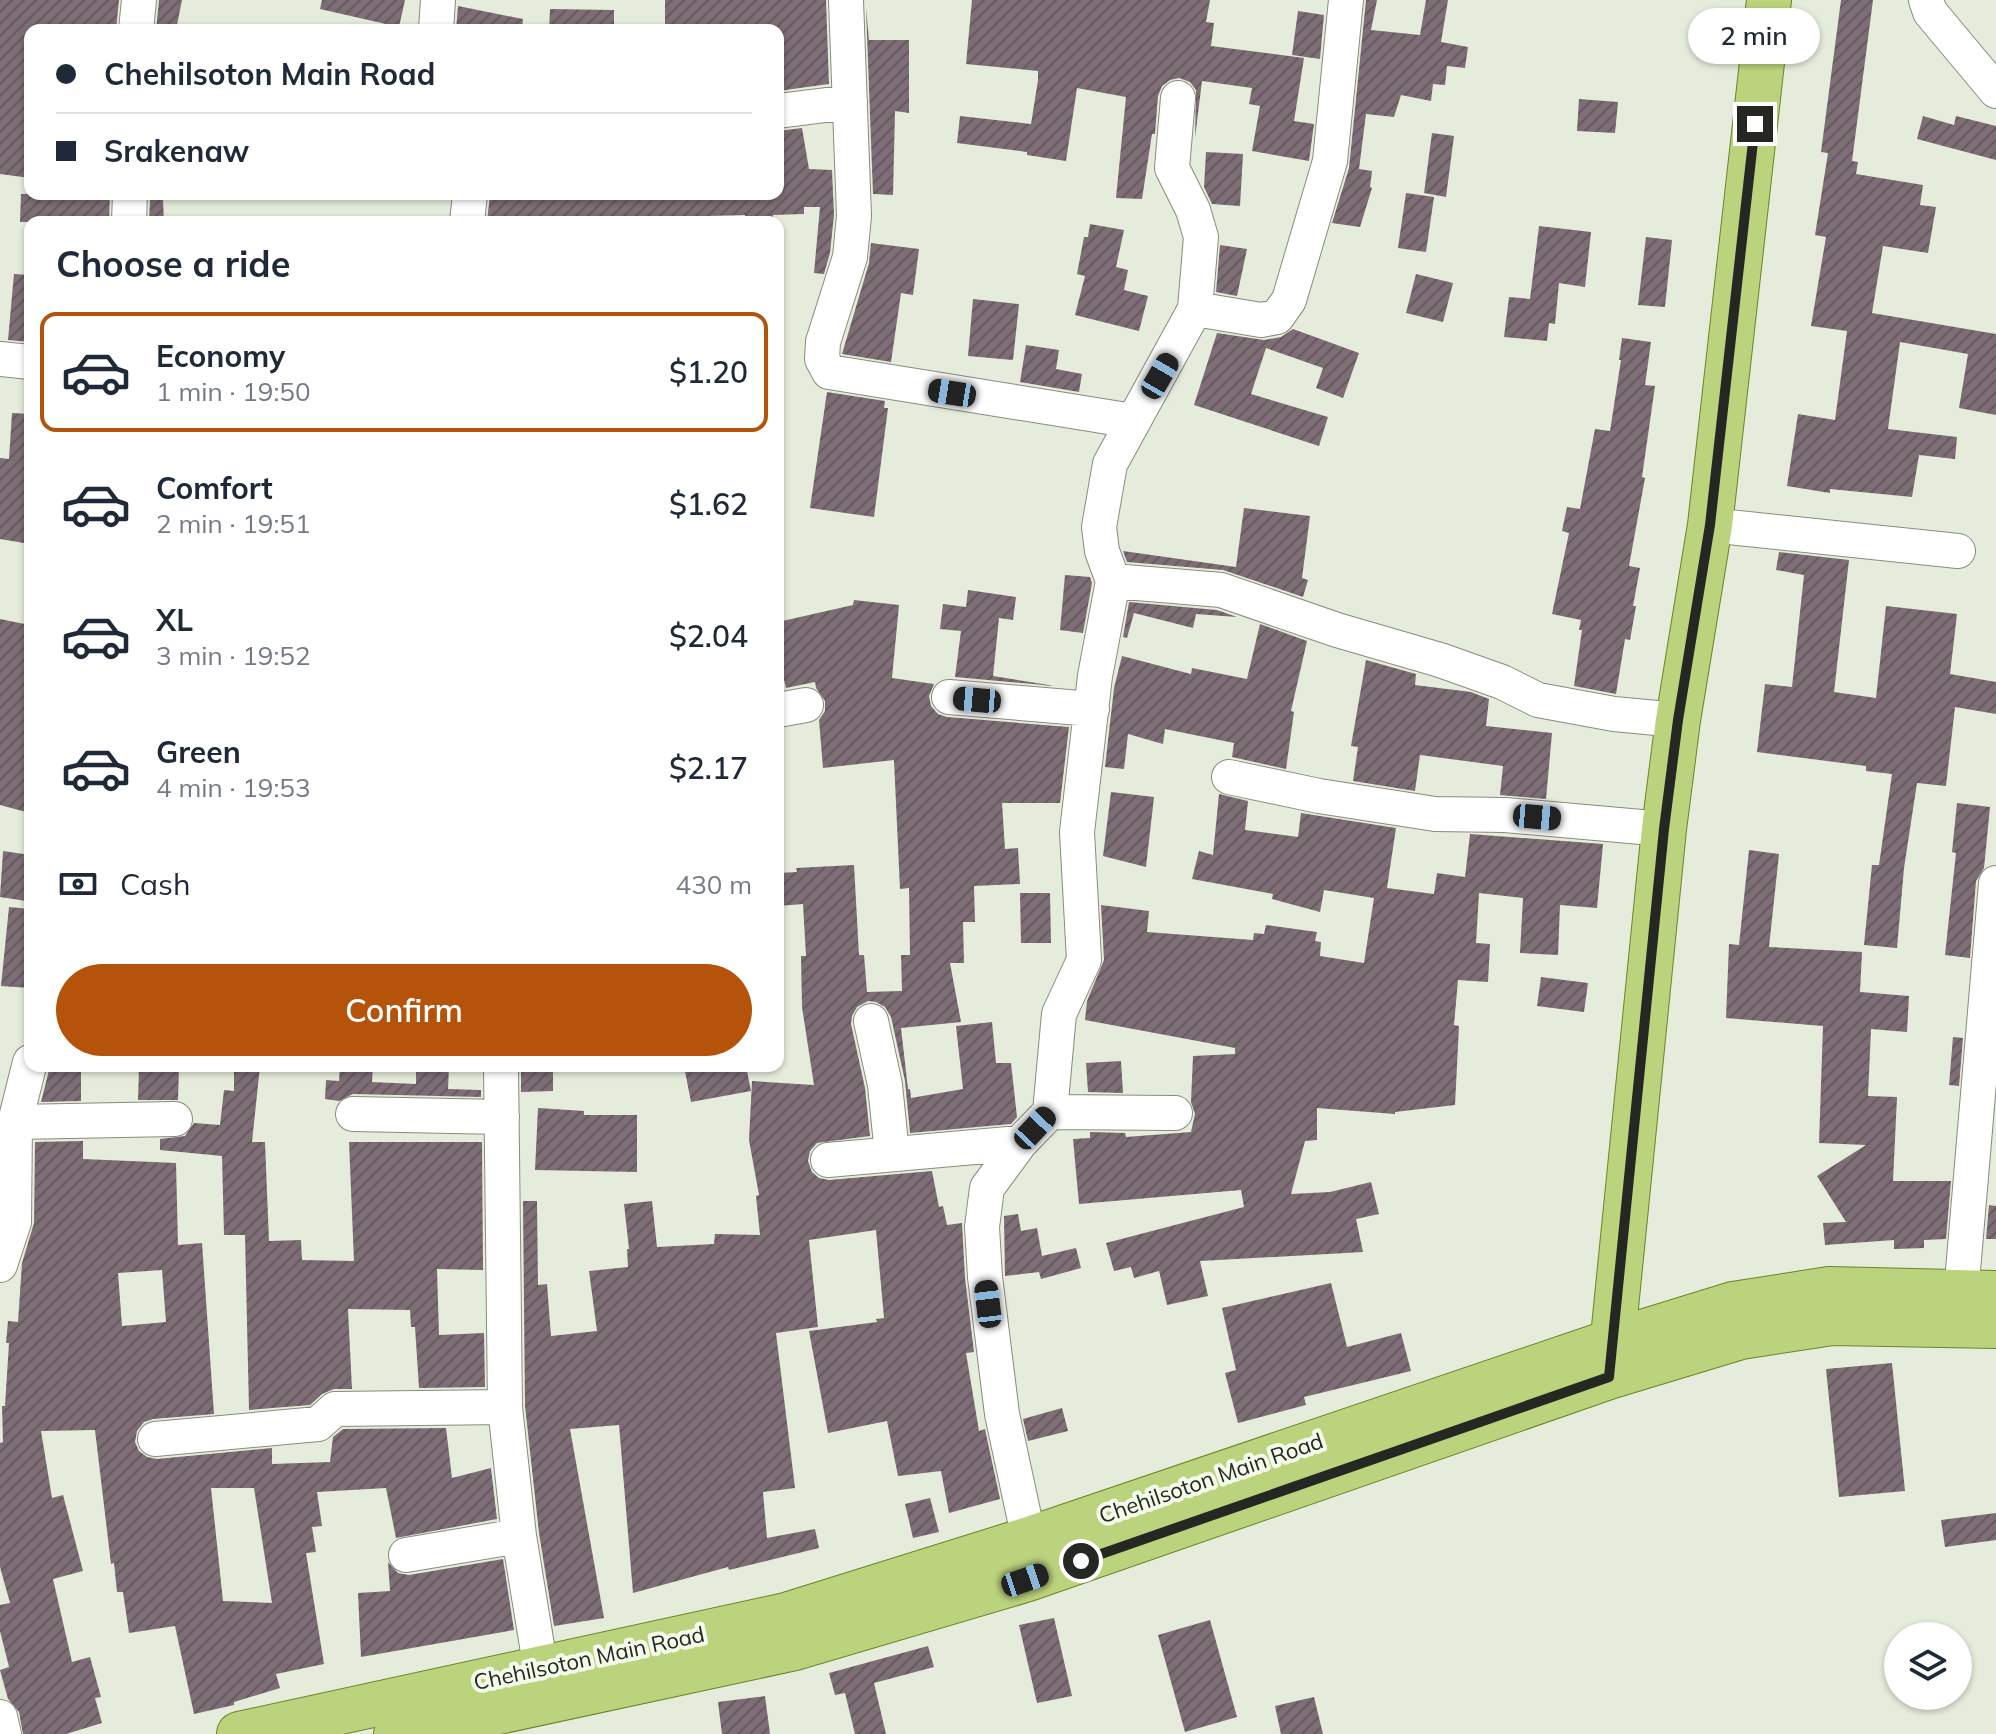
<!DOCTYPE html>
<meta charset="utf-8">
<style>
body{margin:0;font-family:Mulish,sans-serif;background:#f2f2f3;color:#1f2937;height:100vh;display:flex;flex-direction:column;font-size:30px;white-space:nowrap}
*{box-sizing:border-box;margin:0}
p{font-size:26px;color:#747a83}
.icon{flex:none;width:44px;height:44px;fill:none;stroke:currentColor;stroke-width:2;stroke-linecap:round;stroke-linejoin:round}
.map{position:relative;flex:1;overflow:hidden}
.panel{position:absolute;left:24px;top:216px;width:760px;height:856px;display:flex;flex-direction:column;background:#fff;border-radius:16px;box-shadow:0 2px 6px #0004}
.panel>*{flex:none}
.top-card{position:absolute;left:24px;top:24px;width:760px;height:176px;border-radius:16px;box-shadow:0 2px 6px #0004;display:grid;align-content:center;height:176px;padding:0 32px;background:#fff}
.fabs{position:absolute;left:1884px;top:1622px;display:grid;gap:16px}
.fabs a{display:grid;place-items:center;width:88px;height:88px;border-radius:50%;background:#fff;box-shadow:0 2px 6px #0004;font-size:40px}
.end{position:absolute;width:36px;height:36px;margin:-18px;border:10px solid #252822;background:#fff;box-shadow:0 0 0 4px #fff}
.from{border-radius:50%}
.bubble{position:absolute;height:56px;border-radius:28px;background:#fff;box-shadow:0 2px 6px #0004;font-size:26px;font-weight:600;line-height:56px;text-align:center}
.car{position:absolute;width:24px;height:48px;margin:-24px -12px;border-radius:10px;box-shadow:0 0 6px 2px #0007;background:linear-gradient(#222 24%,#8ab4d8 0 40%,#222 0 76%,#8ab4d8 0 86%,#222 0)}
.top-card b{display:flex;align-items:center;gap:28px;height:76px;font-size:30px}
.top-card b+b{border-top:2px solid #e0e1e3}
.top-card i{width:20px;height:20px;background:#1f2937}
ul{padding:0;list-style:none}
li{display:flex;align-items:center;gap:24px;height:120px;margin:0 16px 12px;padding:0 16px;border:4px solid transparent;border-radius:16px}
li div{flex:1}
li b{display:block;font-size:30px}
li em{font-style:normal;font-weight:600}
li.active{border-color:#b45309}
li>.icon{width:72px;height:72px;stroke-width:1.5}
h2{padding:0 32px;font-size:36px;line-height:96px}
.pay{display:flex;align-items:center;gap:20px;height:88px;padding:0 32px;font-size:30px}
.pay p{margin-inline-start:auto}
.cta{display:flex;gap:16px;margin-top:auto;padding:16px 32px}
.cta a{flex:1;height:92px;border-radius:48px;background:#b45309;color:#fff;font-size:32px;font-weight:600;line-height:92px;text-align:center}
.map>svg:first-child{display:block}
.building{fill:url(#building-hatch);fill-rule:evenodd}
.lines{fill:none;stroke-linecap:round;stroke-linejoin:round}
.minor-casing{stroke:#868c7d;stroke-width:36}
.major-casing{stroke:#6b8425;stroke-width:46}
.minor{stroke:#fff;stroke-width:34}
.major{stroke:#bcd37d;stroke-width:44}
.route{stroke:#252822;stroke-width:10}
.labels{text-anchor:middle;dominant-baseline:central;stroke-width:8;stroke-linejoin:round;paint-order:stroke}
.street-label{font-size:22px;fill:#252822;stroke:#f3fae9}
</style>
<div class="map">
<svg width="1996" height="1734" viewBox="0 0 1996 1734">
<defs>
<pattern id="building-hatch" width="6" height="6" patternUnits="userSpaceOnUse" patternTransform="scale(2)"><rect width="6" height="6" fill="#7d6d75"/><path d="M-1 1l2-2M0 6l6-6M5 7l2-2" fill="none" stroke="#665a60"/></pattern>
</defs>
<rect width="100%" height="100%" fill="#e6ecdc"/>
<path class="building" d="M 0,0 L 119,0 L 116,30 L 30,30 L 30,178 L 0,174 Z
M 159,0 L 182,0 L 176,30 L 156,30 Z
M 322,0 L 405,0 L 399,27 L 320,9 Z
M 665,0 L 826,0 L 829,84 L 778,91 L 778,30 L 751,30 L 751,26 L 665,27 Z
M 972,0 L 1210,0 L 1206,22 L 1214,23 L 1211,46 L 1304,58 L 1294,121 L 1314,124 L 1309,161 L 1252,151 L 1260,106 L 1249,104 L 1252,88 L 1202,81 L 1195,138 L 1196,90 L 1190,82 L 1179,78 L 1170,80 L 1162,86 L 1158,96 L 1155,134 L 1152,134 L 1142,199 L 1116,198 L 1126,97 L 1077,88 L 1066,161 L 1027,155 L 1027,152 L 957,143 L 960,116 L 1031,124 L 1038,80 L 1038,71 L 966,64 Z
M 1366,0 L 1377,0 L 1371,30 L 1420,35 L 1426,0 L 1448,0 L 1441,42 L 1468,47 L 1465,68 L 1447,66 L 1445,85 L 1433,84 L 1431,101 L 1401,95 L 1394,117 L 1366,114 L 1359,169 L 1372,171 L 1370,187 L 1372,188 L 1360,227 L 1332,223 L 1349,168 L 1352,169 L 1349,168 Z
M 1841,0 L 1873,0 L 1852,161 L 1858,162 L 1856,174 L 1923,185 L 1920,205 L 1936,207 L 1928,253 L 1883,246 L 1872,313 L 1996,334 L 1996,415 L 1959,408 L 1968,354 L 1900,342 L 1888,429 L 1957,437 L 1955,459 L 1919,455 L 1912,497 L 1830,489 L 1830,493 L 1787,486 L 1798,414 L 1835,420 L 1847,331 L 1811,326 L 1826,237 L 1815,235 L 1828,153 L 1821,152 Z
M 458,6 L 523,19 L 522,30 L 456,30 Z
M 866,8 L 869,40 L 909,40 L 909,113 L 895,111 L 893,195 L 873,194 Z
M 550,9 L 614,10 L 614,30 L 549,30 Z
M 1298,11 L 1324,15 L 1320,59 L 1292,55 Z
M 1579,99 L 1618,102 L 1615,133 L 1577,131 Z
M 1923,116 L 1954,125 L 1956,116 L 1996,126 L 1996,160 L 1917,139 Z
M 802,128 L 809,169 L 832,170 L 834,215 L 830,253 L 824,274 L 814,273 L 820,207 L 804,207 L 804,214 L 773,215 L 773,221 L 745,221 L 745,215 L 668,217 L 668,222 L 487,222 L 490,194 L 778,194 L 778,131 Z
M 1432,133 L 1454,136 L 1446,197 L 1424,193 Z
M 1206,152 L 1243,154 L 1240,206 L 1212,204 L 1204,187 Z
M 1406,193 L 1434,197 L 1426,252 L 1398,248 Z
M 21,194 L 110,194 L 109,222 L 20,222 Z
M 150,200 L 163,200 L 164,222 L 149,222 Z
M 1090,224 L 1124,230 L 1116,267 L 1128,270 L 1124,290 L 1148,296 L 1139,331 L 1075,315 L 1085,276 L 1077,274 L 1084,237 L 1088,237 Z
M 1539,226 L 1591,232 L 1585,287 L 1559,283 L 1555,324 L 1549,323 L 1547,341 L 1504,337 L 1509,297 L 1530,299 Z
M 1646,237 L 1672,240 L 1665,307 L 1638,305 Z
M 871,243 L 919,249 L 913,295 L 901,293 L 891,362 L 842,354 L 869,263 Z
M 1220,245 L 1247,249 L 1237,296 L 1216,292 Z
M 14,274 L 30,275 L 30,342 L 8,340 Z
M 1416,274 L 1453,283 L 1443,322 L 1406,313 Z
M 973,299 L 1019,304 L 1013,360 L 968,356 Z
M 1293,329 L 1359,353 L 1343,398 L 1316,388 L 1323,368 L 1266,348 L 1251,394 L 1328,417 L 1319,446 L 1194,405 L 1217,333 L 1264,340 L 1281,337 Z
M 1622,338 L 1651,342 L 1645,385 L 1655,386 L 1642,477 L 1645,478 L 1629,566 L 1640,568 L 1633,606 L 1636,606 L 1630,640 L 1625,639 L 1616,694 L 1574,686 L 1582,630 L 1579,630 L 1581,620 L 1552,614 L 1569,533 L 1562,531 L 1567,507 L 1580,509 L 1595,429 L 1610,431 L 1621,360 L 1619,360 Z
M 1026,345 L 1059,350 L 1056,369 L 1082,374 L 1079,392 L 1020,382 Z
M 827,392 L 885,401 L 884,408 L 888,408 L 874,517 L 810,508 Z
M 12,413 L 30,414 L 30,544 L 0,539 L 0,458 L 9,459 Z
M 1244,508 L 1310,516 L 1302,578 L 1308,580 L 1303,597 L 1223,570 L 1127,562 L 1123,551 L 1236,567 Z
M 1779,552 L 1849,560 L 1834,692 L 1876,698 L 1886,606 L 1957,614 L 1950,674 L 1996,682 L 1996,714 L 1955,707 L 1946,786 L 1917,783 L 1904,868 L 1897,948 L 1864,945 L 1872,865 L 1879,865 L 1892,774 L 1866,771 L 1866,766 L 1757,752 L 1765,684 L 1792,687 L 1804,575 L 1776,570 Z
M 1065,575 L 1090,577 L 1092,583 L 1083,633 L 1060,630 Z
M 968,590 L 1016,597 L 1013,620 L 999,618 L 993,676 L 1055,686 L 955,677 L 961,631 L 940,629 L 943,604 L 966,607 Z
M 854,600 L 899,605 L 892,678 L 934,684 L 929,696 L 931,706 L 938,714 L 947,717 L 1069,727 L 1060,803 L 1002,803 L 1005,849 L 1018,848 L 1020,884 L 974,886 L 975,922 L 963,922 L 964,963 L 950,963 L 961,1022 L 901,1028 L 908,1089 L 910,1089 L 911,1098 L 963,1089 L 956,1026 L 992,1022 L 996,1063 L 1011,1063 L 1017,1117 L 1011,1124 L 910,1133 L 905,1081 L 891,1017 L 885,1007 L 876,1002 L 868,1001 L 857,1007 L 852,1016 L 851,1024 L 865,1088 L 870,1136 L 817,1143 L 810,1151 L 808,1161 L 812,1172 L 819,1178 L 829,1180 L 932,1171 L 939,1207 L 943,1206 L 947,1225 L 962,1223 L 965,1278 L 974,1352 L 966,1353 L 979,1431 L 985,1429 L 1000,1499 L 949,1513 L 941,1471 L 898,1476 L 887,1421 L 828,1433 L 809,1331 L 877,1322 L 876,1319 L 884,1318 L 876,1230 L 809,1240 L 818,1327 L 776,1333 L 795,1488 L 763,1492 L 767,1538 L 815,1529 L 819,1548 L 729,1570 L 728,1567 L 633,1593 L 619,1425 L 570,1429 L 604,1618 L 554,1626 L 539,1533 L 525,1406 L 523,1201 L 537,1201 L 538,1285 L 547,1284 L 551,1336 L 597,1331 L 589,1271 L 628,1267 L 627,1249 L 629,1249 L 624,1204 L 652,1201 L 657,1247 L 714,1244 L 715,1234 L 760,1235 L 756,1196 L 759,1195 L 749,1140 L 752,1081 L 814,1085 L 802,1007 L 801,956 L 806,956 L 803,904 L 778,906 L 778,873 L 797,872 L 796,868 L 854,865 L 859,955 L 864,955 L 867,992 L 902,991 L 901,955 L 910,955 L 909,888 L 900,889 L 894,760 L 823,768 L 819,720 L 825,711 L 825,701 L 816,688 L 815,682 L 786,688 L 778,654 L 778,622 L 853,605 Z
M 1129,602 L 1217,610 L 1237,617 L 1196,614 L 1193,628 L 1134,613 L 1127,638 L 1123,637 Z
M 0,619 L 30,625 L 30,813 L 0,805 Z
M 1260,624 L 1307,641 L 1291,711 L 1294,712 L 1286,769 L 1232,757 L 1234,743 L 1165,729 L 1163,744 L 1128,734 L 1124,769 L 1105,767 L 1114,688 L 1122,656 L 1191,674 L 1192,668 L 1247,679 Z
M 1366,660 L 1416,674 L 1415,685 L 1471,692 L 1489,699 L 1486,726 L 1552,733 L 1546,799 L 1500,795 L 1503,766 L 1420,755 L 1415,791 L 1353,781 L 1358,747 L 1351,746 Z
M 1111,792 L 1154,797 L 1146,867 L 1103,856 Z
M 1219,794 L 1248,801 L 1245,830 L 1298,837 L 1301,813 L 1396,828 L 1387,888 L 1434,894 L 1437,873 L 1465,877 L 1470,834 L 1603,844 L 1597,908 L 1560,905 L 1558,955 L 1520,953 L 1523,898 L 1479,893 L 1476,943 L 1490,944 L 1488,982 L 1458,980 L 1454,1025 L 1459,1026 L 1455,1105 L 1395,1112 L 1395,1114 L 1317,1108 L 1317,1140 L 1305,1141 L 1291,1194 L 1330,1192 L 1371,1182 L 1379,1214 L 1356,1219 L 1363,1252 L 1200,1261 L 1208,1296 L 1167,1305 L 1159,1271 L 1134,1278 L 1131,1267 L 1114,1271 L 1106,1243 L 1244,1207 L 1241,1190 L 1079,1204 L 1073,1139 L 1090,1138 L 1090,1132 L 1125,1133 L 1126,1137 L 1191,1132 L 1195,1114 L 1191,1102 L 1193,1056 L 1235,1054 L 1235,1048 L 1085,1020 L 1087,1001 L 1104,960 L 1101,905 L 1149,911 L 1147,932 L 1253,940 L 1254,933 L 1264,934 L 1266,925 L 1317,932 L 1315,941 L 1321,942 L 1320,956 L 1364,963 L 1374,898 L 1324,890 L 1320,912 L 1272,899 L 1273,894 L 1192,879 L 1199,851 L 1213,855 Z
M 1957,803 L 1990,807 L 1984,868 L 1976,881 L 1970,958 L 1945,955 L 1956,853 L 1952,852 Z
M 1749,850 L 1779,854 L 1769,947 L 1862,952 L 1860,992 L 1909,996 L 1907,1032 L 1871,1029 L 1868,1096 L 1897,1097 L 1893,1181 L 1951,1181 L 1946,1239 L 1924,1240 L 1924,1248 L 1894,1249 L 1894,1240 L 1825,1245 L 1823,1223 L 1846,1222 L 1817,1176 L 1866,1145 L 1819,1143 L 1823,1026 L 1726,1018 L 1729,944 L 1739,945 Z
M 3,851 L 30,855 L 26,901 L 0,897 Z
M 1020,893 L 1050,893 L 1051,943 L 1021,943 Z
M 9,907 L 30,909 L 30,988 L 1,986 Z
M 1541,977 L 1588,983 L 1584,1012 L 1537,1006 Z
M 1953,1037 L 1963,1038 L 1959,1086 L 1949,1085 Z
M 1121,1061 L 1123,1093 L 1088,1092 L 1086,1063 Z
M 234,1066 L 260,1066 L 252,1142 L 265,1142 L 269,1241 L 301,1240 L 302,1260 L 354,1261 L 349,1142 L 482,1142 L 483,1270 L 437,1269 L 439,1335 L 484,1333 L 485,1387 L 419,1388 L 415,1327 L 411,1327 L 410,1310 L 348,1309 L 352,1389 L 334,1389 L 322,1394 L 310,1405 L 249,1410 L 245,1235 L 224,1235 L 222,1156 L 160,1150 L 160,1139 L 185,1136 L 194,1123 L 220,1125 L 224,1090 L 234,1091 Z
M 340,1066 L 373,1066 L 372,1082 L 416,1084 L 416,1066 L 449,1066 L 448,1089 L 481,1090 L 481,1097 L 353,1094 L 339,1101 L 325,1099 L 326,1080 L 339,1081 Z
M 521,1066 L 553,1066 L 553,1091 L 521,1092 Z
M 684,1066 L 746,1066 L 751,1091 L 691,1102 Z
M 139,1068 L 179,1069 L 178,1100 L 138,1100 Z
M 49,1070 L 81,1070 L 81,1101 L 41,1102 Z
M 538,1108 L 584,1111 L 584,1115 L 637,1115 L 637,1172 L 535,1170 Z
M 83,1141 L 83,1159 L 176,1163 L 178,1245 L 202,1243 L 214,1414 L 153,1419 L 144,1422 L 137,1431 L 135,1442 L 139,1451 L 147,1457 L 157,1459 L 272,1448 L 272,1464 L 330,1462 L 333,1437 L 343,1429 L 446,1428 L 452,1478 L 491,1468 L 497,1519 L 396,1538 L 386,1488 L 317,1492 L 322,1526 L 312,1527 L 316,1552 L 306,1553 L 324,1664 L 276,1674 L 280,1688 L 234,1702 L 234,1705 L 194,1714 L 175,1626 L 129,1633 L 123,1592 L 117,1592 L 114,1563 L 111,1564 L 95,1430 L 41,1431 L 52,1498 L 63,1495 L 83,1571 L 53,1579 L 72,1662 L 90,1657 L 101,1697 L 95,1698 L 102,1723 L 66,1734 L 23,1734 L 19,1712 L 8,1699 L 0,1670 L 9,1667 L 0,1631 L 0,1605 L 10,1603 L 0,1567 L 0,1443 L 3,1442 L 2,1406 L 5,1406 L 9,1343 L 6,1343 L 8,1321 L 18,1322 L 22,1263 L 34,1223 L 35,1142 ZM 162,1270 L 166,1322 L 122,1326 L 118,1273 ZM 211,1488 L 254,1488 L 272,1603 L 223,1601 Z
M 1989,1205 L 1996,1206 L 1996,1239 L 1986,1239 Z
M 1018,1214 L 1021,1231 L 1037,1228 L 1042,1256 L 1076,1248 L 1081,1268 L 1041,1279 L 1039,1272 L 1005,1276 L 1004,1216 Z
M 1331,1283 L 1347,1347 L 1401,1333 L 1411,1371 L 1304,1397 L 1306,1405 L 1238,1423 L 1225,1373 L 1236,1370 L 1222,1308 Z
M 1892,1363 L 1905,1491 L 1839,1497 L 1826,1369 Z
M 1062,1408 L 1068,1431 L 1028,1441 L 1023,1419 Z
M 930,1498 L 939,1532 L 913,1538 L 905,1504 Z
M 1996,1513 L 1996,1540 L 1945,1547 L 1941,1520 Z
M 503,1559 L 514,1630 L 361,1657 L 358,1593 L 390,1591 L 388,1562 L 398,1573 L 409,1575 Z
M 1054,1618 L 1072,1696 L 1037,1703 L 1019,1625 Z
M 1210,1620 L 1237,1717 L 1185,1732 L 1158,1635 Z
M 928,1646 L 934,1667 L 874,1683 L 886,1734 L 855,1734 L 845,1693 L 835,1695 L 829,1673 Z
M 765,1696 L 770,1734 L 722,1734 L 718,1702 Z
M 1314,1697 L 1323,1734 L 1281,1734 L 1275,1706 Z"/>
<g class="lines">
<defs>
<path id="minor" d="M 846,0 L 854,216 L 850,257 L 823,342 L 822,359 L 829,372 L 1133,421
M 1926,0 L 1930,12 L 1996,91
M 136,30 L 139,0
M 436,30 L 438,0
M 1178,98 L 1172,168 L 1193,210 L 1201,237 L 1195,309
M 778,111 L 850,102
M 129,222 L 130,194
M 467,222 L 470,194
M 0,359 L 30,362
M 1710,525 L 1958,551
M 1113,581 L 1221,590 L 1337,630 L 1440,660 L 1502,682 L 1538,700 L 1614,714 L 1678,720
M 949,697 L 1092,709
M 778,710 L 806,705
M 1229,777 L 1319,796 L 1435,814 L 1505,815 L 1664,829
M 871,1021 L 885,1085 L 892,1154
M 501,1066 L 505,1407 L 519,1536 L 541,1670
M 1050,1112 L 1175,1113
M 353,1114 L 502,1117
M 15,1122 L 175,1119
M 828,1160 L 1020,1143
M 0,1265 L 14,1222 L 15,1122 L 30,1062
M 1961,1294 L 1996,883
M 155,1439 L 318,1424 L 335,1409 L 505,1407
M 1029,1539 L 1002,1414 L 985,1277 L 982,1227 L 987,1188 L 1020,1143 L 1050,1112 L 1059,1014 L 1084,960 L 1077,832 L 1095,676 L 1113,581 L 1102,551 L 1099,527 L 1110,464 L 1195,309 L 1261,320 L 1277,317 L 1289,300 L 1330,161 L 1346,0
M 406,1555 L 519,1536
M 0,1717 L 4,1734"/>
<path id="major" d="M 1610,1367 L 1664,829 L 1678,720 L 1710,525 L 1769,0
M 239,1734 L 786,1615 L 1029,1539 L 1613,1341 L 1733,1304 L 1829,1289 L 1996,1293
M 396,1734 L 795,1648 L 1025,1580 L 1609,1377 L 1741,1337 L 1832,1323 L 1996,1326"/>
</defs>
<use href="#minor" class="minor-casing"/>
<use href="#major" class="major-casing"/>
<use href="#minor" class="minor"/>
<use href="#major" class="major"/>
</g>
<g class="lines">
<path class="route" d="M 1081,1561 L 1609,1377 L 1664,829 L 1678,720 L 1710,525 L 1755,124"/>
</g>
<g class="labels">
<g class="street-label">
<text transform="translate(1211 1478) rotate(-19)">Chehilsoton Main Road</text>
<text transform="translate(589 1658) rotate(-12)">Chehilsoton Main Road</text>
</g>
</g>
</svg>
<div class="fabs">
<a><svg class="icon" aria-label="layers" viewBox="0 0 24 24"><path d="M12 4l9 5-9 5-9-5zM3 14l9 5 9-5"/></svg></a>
</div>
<i class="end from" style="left:1081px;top:1561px"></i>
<i class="end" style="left:1755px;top:124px"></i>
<div class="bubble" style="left:1688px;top:8px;width:132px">2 min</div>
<i class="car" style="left:1160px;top:376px;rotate:30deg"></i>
<i class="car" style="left:952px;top:393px;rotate:279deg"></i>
<i class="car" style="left:977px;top:700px;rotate:275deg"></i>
<i class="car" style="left:1537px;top:817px;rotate:95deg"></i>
<i class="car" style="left:1035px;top:1128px;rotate:43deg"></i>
<i class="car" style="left:988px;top:1304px;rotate:353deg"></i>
<i class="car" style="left:1025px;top:1580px;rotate:71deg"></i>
<div class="top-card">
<b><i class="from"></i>Chehilsoton Main Road</b>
<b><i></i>Srakenaw</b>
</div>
<section class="panel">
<h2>Choose a ride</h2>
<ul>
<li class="active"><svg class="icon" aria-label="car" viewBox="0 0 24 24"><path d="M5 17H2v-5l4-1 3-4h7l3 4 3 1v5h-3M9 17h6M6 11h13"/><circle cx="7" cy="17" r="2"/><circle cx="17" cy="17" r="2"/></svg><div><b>Economy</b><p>1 min · 19:50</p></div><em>$1.20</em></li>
<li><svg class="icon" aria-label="car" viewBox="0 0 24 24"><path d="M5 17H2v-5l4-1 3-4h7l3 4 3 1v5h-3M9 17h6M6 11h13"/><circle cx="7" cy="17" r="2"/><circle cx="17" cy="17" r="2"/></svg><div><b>Comfort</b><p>2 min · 19:51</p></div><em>$1.62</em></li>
<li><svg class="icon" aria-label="car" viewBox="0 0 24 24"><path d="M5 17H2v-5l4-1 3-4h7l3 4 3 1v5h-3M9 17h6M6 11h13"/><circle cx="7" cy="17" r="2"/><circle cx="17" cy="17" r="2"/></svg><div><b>XL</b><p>3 min · 19:52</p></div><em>$2.04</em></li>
<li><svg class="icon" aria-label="car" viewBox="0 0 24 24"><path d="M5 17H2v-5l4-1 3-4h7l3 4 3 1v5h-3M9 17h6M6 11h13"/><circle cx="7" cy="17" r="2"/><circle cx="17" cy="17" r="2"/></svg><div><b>Green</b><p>4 min · 19:53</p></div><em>$2.17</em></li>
</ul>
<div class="pay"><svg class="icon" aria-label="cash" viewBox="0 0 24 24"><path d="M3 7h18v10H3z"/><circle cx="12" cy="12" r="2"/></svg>Cash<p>430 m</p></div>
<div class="cta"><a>Confirm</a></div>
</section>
</div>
